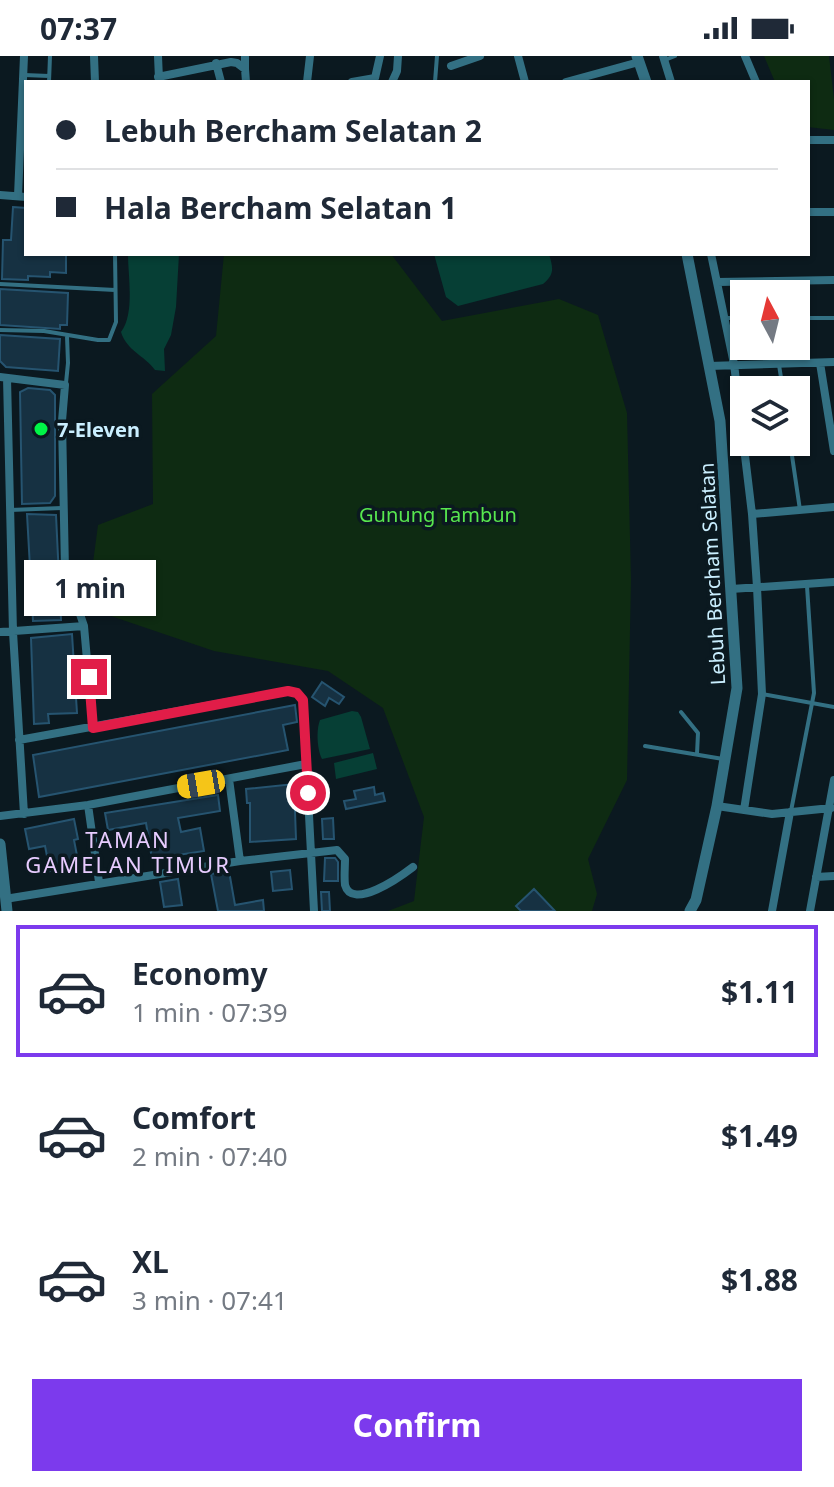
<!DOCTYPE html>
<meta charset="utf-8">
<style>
body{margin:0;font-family:"Noto Sans",sans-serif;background:#f6f6f7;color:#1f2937;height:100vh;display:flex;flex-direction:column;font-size:30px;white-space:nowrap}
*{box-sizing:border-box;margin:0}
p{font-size:26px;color:#747a83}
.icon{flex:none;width:44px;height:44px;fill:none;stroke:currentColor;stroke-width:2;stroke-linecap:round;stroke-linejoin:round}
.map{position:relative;height:855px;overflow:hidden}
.side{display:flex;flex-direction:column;background:#fff;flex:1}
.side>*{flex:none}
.hud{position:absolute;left:24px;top:24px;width:786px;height:176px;border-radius:0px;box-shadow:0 2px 6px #0004;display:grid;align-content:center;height:176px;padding:0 32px;background:#fff}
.needle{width:52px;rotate:353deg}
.controls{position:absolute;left:730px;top:224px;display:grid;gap:16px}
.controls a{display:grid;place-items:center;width:80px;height:80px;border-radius:0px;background:#fff;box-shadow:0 2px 6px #0004;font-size:40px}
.end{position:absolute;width:36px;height:36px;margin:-18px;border:10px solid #e11d48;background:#fff;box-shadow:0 0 0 4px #fff}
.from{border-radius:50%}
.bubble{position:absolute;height:56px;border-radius:0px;background:#fff;box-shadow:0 2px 6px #0004;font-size:26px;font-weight:700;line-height:56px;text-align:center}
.car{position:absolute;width:24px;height:48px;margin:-24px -12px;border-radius:10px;box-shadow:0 0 6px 2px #0007;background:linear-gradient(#f5c518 24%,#345 0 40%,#f5c518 0 76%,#345 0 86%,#f5c518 0)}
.hud b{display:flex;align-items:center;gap:28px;height:76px;font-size:30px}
.hud b+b{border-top:2px solid #e0e1e3}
.hud i{width:20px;height:20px;background:#1f2937}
ul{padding:14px 0 0;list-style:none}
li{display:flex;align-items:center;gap:24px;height:132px;margin:0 16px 12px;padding:0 16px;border:4px solid transparent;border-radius:0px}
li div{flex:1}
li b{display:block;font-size:30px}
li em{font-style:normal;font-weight:700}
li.active{border-color:#7c3aed}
li>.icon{width:72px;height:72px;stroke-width:1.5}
.cta{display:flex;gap:16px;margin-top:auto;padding:16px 32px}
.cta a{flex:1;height:92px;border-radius:0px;background:#7c3aed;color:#fff;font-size:32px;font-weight:700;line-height:92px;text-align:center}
.status{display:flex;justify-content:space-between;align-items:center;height:56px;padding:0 40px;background:#fff;direction:ltr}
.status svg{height:22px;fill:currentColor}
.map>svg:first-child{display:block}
.green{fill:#0e2b12}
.water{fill:#063f35}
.building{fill:#163142;stroke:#265470;stroke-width:2}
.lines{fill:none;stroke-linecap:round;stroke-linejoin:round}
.service{stroke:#337083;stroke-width:4}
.minor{stroke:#337083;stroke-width:8}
.tertiary{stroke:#337083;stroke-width:11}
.route{stroke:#e11d48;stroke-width:10}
.poi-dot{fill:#00f547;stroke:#0b1920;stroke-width:3}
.labels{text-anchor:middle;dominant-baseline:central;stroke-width:7;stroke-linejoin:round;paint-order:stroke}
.poi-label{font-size:20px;font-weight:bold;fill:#caefff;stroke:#0b1920;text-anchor:start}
.park-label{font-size:20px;fill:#58e74f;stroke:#0b1920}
.street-label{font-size:20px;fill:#caefff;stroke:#0b1920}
.neighbourhood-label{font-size:22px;letter-spacing:2px;fill:#e8ccff;stroke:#0b1920}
</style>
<div class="status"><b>07:37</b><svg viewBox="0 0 49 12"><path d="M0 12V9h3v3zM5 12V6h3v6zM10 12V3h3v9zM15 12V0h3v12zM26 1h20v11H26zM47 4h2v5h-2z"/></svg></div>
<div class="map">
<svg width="834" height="855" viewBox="0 0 834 855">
<rect width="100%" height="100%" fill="#0b1920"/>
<path class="green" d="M 764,0 L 829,0 L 834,43 L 834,74 L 808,71 L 808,26 L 775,26 Z
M 224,198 L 391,198 L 442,265 L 559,243 L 598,259 L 627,357 L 631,524 L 627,724 L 588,803 L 597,838 L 592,855 L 388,855 L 414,845 L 424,761 L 383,652 L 328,615 L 214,595 L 105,558 L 89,537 L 98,469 L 153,448 L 152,338 L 216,280 Z"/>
<path class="water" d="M 128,198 L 179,198 L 176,251 L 171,279 L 164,293 L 165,315 L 155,314 C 144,299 127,295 121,276 C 135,257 128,220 128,198 Z
M 434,198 L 549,198 C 553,212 555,218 543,228 L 458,250 L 446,241 Z
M 352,655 L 358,656 L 361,661 L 370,693 L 322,703 C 317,693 316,674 320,664 Z
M 373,697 L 377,713 L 336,723 L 334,707 Z"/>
<path class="building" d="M 13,151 L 26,152 L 26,198 L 66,198 L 66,217 L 50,216 L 50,221 L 28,220 L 28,224 L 2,223 L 3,184 L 11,184 Z
M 0,233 L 68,237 L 67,269 L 60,269 L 60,273 L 0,269 Z
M 0,279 L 60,283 L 58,315 L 6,311 L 0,305 Z
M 28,332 L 50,334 L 55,339 L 55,440 L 50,447 L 22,448 L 20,336 Z
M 27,458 L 56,459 L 61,564 L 33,565 Z
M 72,578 L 77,657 L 48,658 L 49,667 L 34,668 L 31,582 Z
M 322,626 L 344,641 L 339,648 L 329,642 L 325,650 L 312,641 Z
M 295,649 L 297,666 L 283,669 L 288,694 L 39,741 L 33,699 Z
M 294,728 L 296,783 L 250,786 L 250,747 L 247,747 L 246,733 Z
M 374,731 L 375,739 L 383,737 L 385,745 L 346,753 L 344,745 L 356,743 L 354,735 Z
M 218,739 L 220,755 L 178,762 L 181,776 L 200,772 L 204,795 L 152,803 L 146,767 L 108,774 L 105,757 Z
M 333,762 L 334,783 L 323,783 L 322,763 Z
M 74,763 L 78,783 L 74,784 L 79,810 L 50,815 L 45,790 L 29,793 L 25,773 Z
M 325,802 L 335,802 L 338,806 L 338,825 L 324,825 Z
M 290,814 L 292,833 L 273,835 L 271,816 Z
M 229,815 L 235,849 L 263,844 L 264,855 L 218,855 L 211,818 Z
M 178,823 L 182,849 L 164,851 L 160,826 Z
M 534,833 L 555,855 L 521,855 L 516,850 Z
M 321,836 L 329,836 L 330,855 L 322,855 Z"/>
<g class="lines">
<path class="service" d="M 665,4 L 675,0
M 24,19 L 49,20
M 49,26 L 50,0
M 435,26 L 437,0
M 0,228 L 115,234
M 725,262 L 744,262
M 796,262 L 834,262
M 0,274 L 44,275 L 98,284 L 109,284 L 116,266 L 115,198
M 779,309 L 783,334
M 66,327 L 68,307 L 67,280
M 790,386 L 800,454
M 10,454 L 62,452
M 762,638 L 834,651
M 681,656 L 698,677 L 697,698
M 645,690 L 723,703
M 791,755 L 814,637 L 807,530"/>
<path class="minor" d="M 94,0 L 95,26
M 158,0 L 159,23
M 518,0 L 525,26
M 663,0 L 671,26
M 745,0 L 756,26
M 216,7 L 221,26
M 451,10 L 480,0
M 245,13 L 245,0
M 158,21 L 231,6 L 237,7 L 245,13 L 246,26
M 307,26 L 310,0
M 352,26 L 375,22 L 380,0
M 392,26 L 397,15 L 398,0
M 566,26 L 639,6
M 808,84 L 834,84
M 0,139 L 26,141
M 18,140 L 24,0
M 808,156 L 834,156
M 711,198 L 734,308 L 752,458 L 757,531 L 762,638 L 744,754
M 717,226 L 834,224
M 820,307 L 834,395
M 709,310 L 834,306
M 0,321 L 65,329 L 62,365 L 65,514 L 84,570 L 93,672
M 7,322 L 13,576 L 24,758
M 752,458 L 834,451
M 731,533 L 834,526
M 0,576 L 84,570
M 19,684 L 288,635 L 297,637 L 303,644 L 314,855
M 229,723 L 240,805
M 88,749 L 99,826
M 717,750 L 772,758 L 831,752
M 0,760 L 88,749 L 306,708
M 816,821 L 834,820
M 5,843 L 240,805 L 337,794 L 345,803 C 345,811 344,821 345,829 C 352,855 400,821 413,811
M 772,855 L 790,756
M 810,855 L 834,724"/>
<path class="tertiary" d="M 637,0 L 646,26
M 687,198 L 720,365 L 737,632 L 717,750 L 696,844 L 690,855
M 0,788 L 7,855"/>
</g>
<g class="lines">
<path class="route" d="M 89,621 L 93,672 L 288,635 L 297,637 L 303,644 L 308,737"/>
</g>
<circle class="poi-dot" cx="41" cy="373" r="8"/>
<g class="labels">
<g class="poi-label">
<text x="57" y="373">7-Eleven</text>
</g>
<g class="park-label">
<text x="438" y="458">Gunung Tambun</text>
</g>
<g class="street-label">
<text transform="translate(712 518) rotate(-93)">Lebuh Bercham Selatan</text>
</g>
<g class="neighbourhood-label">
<text x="128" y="783">TAMAN<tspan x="128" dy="25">GAMELAN TIMUR</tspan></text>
</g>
</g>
</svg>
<div class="controls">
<a><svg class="needle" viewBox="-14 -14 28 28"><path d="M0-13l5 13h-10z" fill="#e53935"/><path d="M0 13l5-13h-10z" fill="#747a83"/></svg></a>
<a><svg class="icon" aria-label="layers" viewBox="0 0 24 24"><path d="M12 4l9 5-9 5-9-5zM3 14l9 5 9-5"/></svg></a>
</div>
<i class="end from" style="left:308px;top:737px"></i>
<i class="end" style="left:89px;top:621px"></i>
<div class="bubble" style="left:24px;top:504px;width:132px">1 min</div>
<i class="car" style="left:201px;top:728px;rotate:260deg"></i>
<div class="hud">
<b><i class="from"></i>Lebuh Bercham Selatan 2</b>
<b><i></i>Hala Bercham Selatan 1</b>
</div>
</div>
<section class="side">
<ul>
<li class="active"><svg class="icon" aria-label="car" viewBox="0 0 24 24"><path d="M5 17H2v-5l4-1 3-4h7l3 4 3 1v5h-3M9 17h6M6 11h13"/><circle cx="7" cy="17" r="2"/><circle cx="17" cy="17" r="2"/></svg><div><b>Economy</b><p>1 min · 07:39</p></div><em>$1.11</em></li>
<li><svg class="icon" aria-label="car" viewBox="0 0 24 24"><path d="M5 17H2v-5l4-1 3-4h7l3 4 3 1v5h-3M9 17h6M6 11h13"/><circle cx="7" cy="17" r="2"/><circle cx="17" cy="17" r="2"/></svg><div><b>Comfort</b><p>2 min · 07:40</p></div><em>$1.49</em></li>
<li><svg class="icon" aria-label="car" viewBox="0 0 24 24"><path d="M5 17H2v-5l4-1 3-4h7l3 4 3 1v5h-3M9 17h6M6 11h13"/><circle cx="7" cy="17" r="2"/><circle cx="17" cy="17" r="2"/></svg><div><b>XL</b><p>3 min · 07:41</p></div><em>$1.88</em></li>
</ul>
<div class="cta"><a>Confirm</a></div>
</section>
